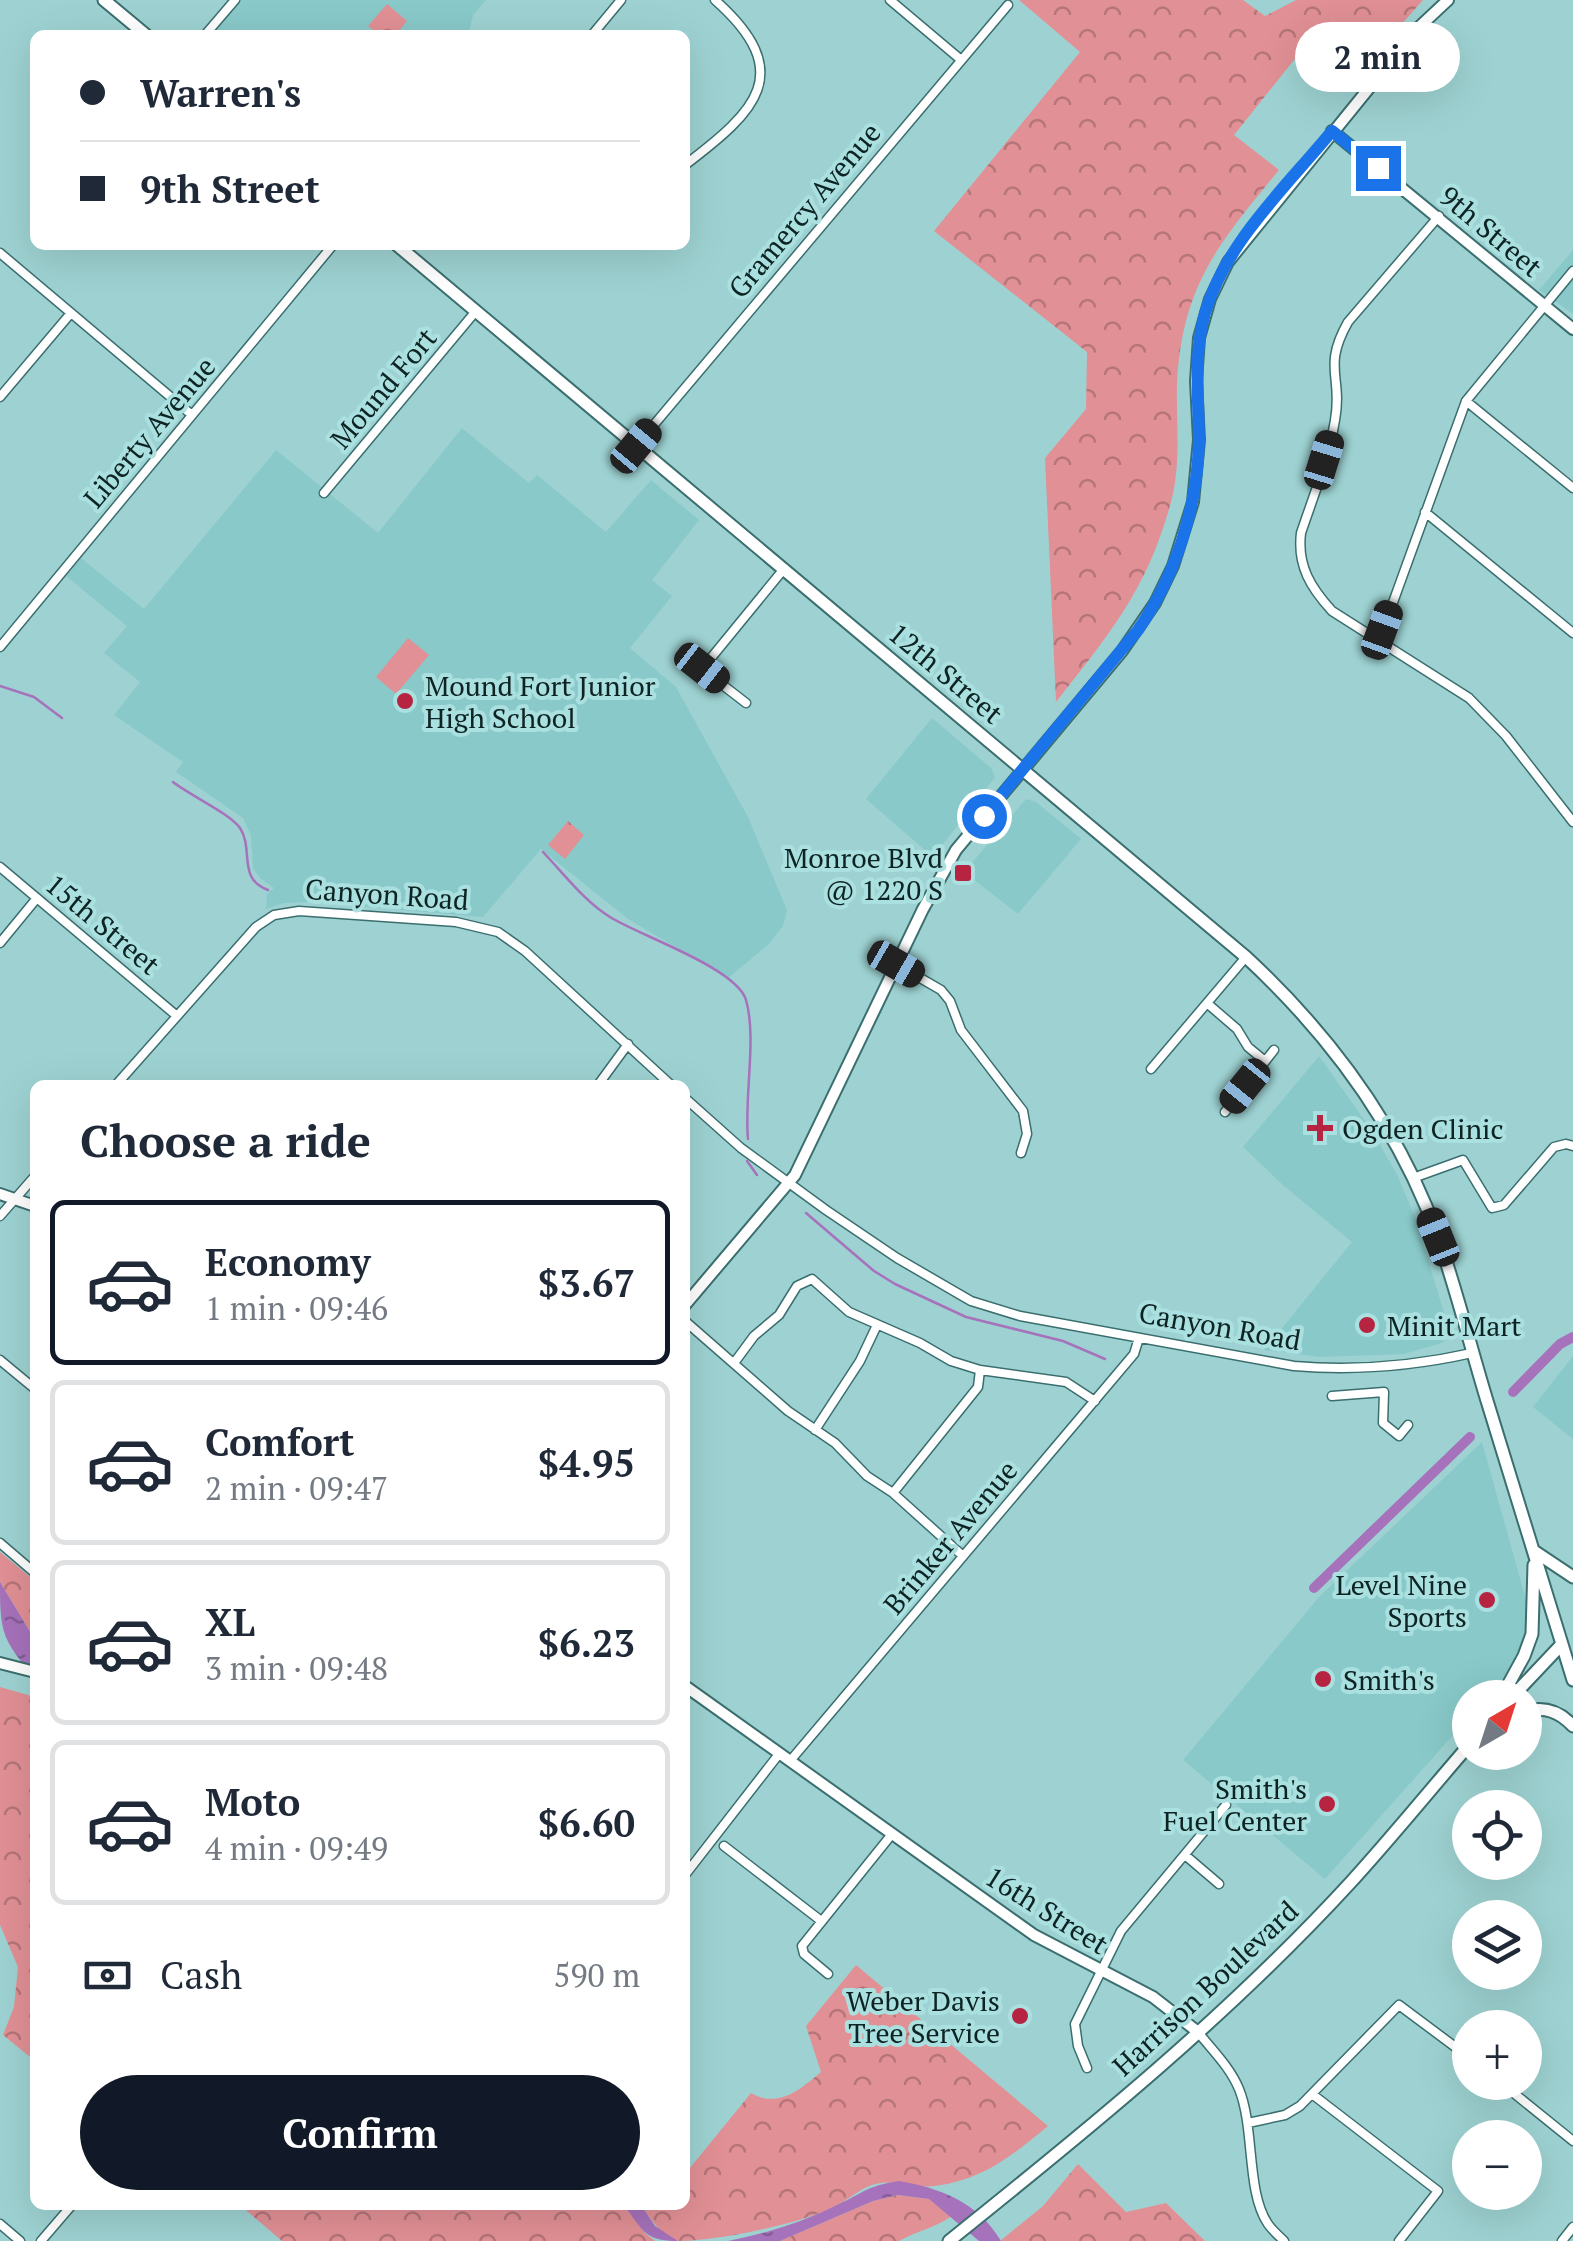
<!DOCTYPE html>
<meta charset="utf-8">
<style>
body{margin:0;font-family:"PT Serif",serif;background:#f6f6f7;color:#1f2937;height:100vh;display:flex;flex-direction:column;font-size:38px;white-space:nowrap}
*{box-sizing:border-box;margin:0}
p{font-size:32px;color:#747a83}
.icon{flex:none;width:55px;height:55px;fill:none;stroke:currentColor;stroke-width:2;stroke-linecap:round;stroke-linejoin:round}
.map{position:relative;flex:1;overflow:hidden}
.drawer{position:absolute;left:30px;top:1080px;width:660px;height:1130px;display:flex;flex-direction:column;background:#fff;border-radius:15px;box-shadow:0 10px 40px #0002}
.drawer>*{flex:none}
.top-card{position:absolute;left:30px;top:30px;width:660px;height:220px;border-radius:15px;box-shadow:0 10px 40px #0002;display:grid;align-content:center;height:220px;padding:0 50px;background:#fff}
.needle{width:65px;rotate:39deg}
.fabs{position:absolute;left:1452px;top:1680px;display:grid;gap:20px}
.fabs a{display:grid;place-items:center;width:90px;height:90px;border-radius:50%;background:#fff;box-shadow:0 10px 40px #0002;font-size:50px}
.end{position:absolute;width:45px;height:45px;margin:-22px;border:12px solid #1a73e8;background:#fff;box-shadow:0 0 0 5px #fff}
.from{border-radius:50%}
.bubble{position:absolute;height:70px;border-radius:35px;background:#fff;box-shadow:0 10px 40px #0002;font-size:32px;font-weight:600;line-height:70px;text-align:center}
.car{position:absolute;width:30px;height:60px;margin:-30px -15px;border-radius:12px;box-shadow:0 0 8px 2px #0007;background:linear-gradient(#222 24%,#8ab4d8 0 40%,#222 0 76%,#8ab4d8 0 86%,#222 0)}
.top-card b{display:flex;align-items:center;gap:35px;height:95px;font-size:38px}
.top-card b+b{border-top:2px solid #e0e1e3}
.top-card i{width:25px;height:25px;background:#1f2937}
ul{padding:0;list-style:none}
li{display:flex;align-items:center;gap:30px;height:165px;margin:0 20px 15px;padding:0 30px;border:5px solid #e0e1e3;border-radius:15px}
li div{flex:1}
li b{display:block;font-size:38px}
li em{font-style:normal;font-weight:600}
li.current{border-color:#111827}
li>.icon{width:90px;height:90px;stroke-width:1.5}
h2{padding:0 50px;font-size:45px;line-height:120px}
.pay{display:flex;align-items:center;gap:25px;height:110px;padding:0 50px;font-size:38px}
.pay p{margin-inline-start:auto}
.button{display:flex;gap:20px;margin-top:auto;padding:20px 50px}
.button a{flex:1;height:115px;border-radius:60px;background:#111827;color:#fff;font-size:40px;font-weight:600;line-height:115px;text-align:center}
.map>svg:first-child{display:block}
.built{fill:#89c9c9}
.forest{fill:url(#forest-crowns)}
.garden{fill:#e19095}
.water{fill:url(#water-ripples)}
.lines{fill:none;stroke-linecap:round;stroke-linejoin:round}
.stream{stroke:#a672bb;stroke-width:2.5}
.canal{stroke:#a672bb;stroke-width:10}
.street-casing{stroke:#3b6e6e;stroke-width:11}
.secondary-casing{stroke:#3b6e6e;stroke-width:14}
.primary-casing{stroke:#3b6e6e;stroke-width:15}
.street{stroke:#fff;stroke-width:8}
.secondary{stroke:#fff;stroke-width:10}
.primary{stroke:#fff;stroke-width:11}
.route{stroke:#1a73e8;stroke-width:12}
.poi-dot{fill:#b62442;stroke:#aae0df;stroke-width:4}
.labels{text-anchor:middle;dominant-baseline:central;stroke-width:8;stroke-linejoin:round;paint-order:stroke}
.street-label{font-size:28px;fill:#0e2323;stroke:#aae0df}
.poi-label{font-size:28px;fill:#0e2323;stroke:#aae0df;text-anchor:start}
</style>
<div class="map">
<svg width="1573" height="2241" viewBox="0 0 1573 2241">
<defs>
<pattern id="forest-crowns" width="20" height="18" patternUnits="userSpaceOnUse" patternTransform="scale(2.5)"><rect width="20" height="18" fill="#e19095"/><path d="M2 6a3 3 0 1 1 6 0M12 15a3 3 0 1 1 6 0" fill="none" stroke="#b57579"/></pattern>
<pattern id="water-ripples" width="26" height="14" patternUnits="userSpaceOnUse" patternTransform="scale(2.5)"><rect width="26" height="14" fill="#a672bb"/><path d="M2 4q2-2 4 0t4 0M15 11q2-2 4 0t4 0" fill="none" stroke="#865d98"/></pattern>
</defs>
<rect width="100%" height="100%" fill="#9ed2d2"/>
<path class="built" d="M 240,0 L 486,0 L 473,15 L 470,28 L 464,35 L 211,35 Z
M 1573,250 L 1573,314 L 1539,290 Z
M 462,428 L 529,483 L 537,475 L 606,532 L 651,480 L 699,520 L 652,580 L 672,596 L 630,648 L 676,687 L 748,817 L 787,910 L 783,926 L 768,945 L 728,978 L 628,919 L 541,849 L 483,917 L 308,902 L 284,903 L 266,909 L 267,894 L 274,888 L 260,878 L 253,868 L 251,836 L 243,818 L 176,772 L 183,762 L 114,715 L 140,682 L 104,653 L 127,626 L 66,576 L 81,558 L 144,609 L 276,450 L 378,533 Z
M 932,718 L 991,768 L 995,777 L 933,857 L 866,799 Z
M 1026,799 L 1036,802 L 1081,839 L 1018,914 L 964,872 Z
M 1319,1056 L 1370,1128 L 1397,1174 L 1416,1220 L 1449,1329 L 1448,1338 L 1442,1343 L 1404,1354 L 1321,1357 L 1264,1350 L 1352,1242 L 1284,1186 L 1243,1147 Z
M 1573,1356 L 1573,1439 L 1533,1407 Z
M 1482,1442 L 1528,1607 L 1525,1642 L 1510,1671 L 1486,1697 L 1470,1698 L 1470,1716 L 1325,1879 L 1183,1760 L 1319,1597 Z"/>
<path class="forest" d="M 1019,0 L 1243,0 L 1265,16 L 1296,0 L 1423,0 L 1360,71 L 1314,35 L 1234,135 L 1279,170 C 1219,243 1182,285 1177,384 C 1176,422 1181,461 1172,498 C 1149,587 1111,632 1056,702 L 1045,458 L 1086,409 L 1087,352 L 934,231 L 1080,52 Z
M 387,4 L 407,21 L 396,35 L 379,35 L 368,26 Z
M 568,821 L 584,835 L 565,859 L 548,845 Z
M 0,1552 L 35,1581 L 35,1640 L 0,1582 Z
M 0,1687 L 35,1697 L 35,2061 L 3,2035 L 14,2007 L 18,1967 L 0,1925 Z
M 856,1965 L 1048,2126 C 1013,2155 983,2180 935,2186 C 912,2189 891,2176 867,2187 C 856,2192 846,2201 835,2207 C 798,2224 719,2241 679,2241 C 662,2236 650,2219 641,2205 L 685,2205 L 685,2174 L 751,2093 C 778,2109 801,2089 821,2072 L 806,2026 Z
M 1078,2164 L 1126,2212 L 1166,2203 L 1205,2241 L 1000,2241 L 1043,2206 Z
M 898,2195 L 929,2199 L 952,2216 C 935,2228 917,2231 899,2241 L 780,2241 L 873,2201 Z
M 240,2205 L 624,2205 L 645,2233 L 655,2241 L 282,2241 Z"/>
<path class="garden" d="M 408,638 L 429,655 L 396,694 L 376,677 Z"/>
<path class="water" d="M 0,1582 L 35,1640 L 35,1678 C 2,1639 0,1633 0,1582 Z
M 899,2181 C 940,2188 978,2202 1001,2241 L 979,2241 L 929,2199 L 898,2195 L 873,2201 L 780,2241 L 728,2241 C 764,2234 800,2223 833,2207 C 862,2194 865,2186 899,2181 Z
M 624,2205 L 641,2205 L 655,2226 L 678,2241 C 645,2241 643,2231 624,2205 Z"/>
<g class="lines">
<path class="stream" d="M 0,686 L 34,697 L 62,718
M 173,782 C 191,796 229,813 240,828 C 254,849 237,879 268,890
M 543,852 C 564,874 584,901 610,917 C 638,935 737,968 746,1000 C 757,1038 744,1097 748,1139
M 747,1161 L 757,1175
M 806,1213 L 874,1271 L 895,1284 L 966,1317 L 1063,1341 L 1105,1359"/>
<path class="canal" d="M 1513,1392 L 1560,1344 L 1573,1337
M 1314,1588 L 1470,1437"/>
<defs>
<path id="street" d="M 890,0 L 960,59
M 205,35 L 235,0
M 592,35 L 621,0
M 685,165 C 756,111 797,73 715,0
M 1439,216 L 1348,322 C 1322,368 1343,376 1335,420 C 1329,458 1313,497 1301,533 C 1297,566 1311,588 1332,611 L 1469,698 L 1506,736 L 1573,822
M 0,253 L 192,415
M 0,397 L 71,313
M 1466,401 L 1573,488
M 636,446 L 1008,5
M 324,493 L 476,311
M 1425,512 L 1573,633
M 1379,641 L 1466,401 L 1573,271
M 0,647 L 333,245
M 746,703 L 702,669 L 783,570
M 0,867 L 177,1016
M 0,943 L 37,898
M 896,964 L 941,990 L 950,1001 L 961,1030 L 1023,1111 L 1027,1134 L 1021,1153
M 1208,1004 L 1237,1029 L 1248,1047 L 1265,1061
M 1151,1069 L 1246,957
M 116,1085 L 256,927 L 274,915 L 299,911 L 456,922 L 498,932 L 525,951 L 671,1085
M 598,1085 L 628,1044
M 685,1098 L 741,1148 L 826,1210 L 897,1258 L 971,1301 L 1020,1316 L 1294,1366 C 1354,1371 1414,1366 1472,1353
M 1225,1112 L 1274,1050
M 1413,1178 L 1463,1160 L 1492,1208 L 1504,1205 L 1554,1147 L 1566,1144 L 1573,1146
M 0,1216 L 35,1176
M 685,1321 L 788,1411 L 835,1443 L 867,1476 L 893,1493 L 963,1556
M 0,1360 L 35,1389
M 734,1363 L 754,1336 L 779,1315 L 797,1286 L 812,1279 L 849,1312 L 920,1343 L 951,1361 L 980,1370 L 1066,1382 L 1095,1401
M 1332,1396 L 1384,1392 L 1383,1423 L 1399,1436 L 1408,1425
M 815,1430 L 860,1361 L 877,1325
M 893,1493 L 978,1387 L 980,1370
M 0,1543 L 35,1573
M 790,1761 L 1134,1354 L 1139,1338
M 724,1846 L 820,1920
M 1185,1855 L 1219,1884
M 685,1875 L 779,1754
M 828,1974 L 804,1954 L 802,1946 L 892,1834
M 1198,2032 C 1212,2050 1230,2067 1239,2089 C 1255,2128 1246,2192 1268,2224 C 1272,2230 1279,2236 1284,2241
M 1087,2068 L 1078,2046 L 1075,2024 L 1121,1931 L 1226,1805
M 1500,2082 L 1573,2141
M 1312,2094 L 1438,2191 L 1399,2241
M 1248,2123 L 1285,2115 L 1300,2106 L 1399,2005 L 1470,2058
M 0,2224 L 20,2241
M 41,2241 L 72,2205
M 1562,2241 L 1573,2227"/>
<path id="secondary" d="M 1332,131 L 1573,329
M 0,1194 L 35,1206
M 685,1305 L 795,1175 L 923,909 L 956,850 L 1122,651 L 1155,603 L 1173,566 L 1193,502 L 1199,440 L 1196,381 L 1199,338 L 1210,299 L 1228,262 L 1417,29 L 1448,0
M 0,1663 L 35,1672
M 685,1686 L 1034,1935 L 1153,1997 L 1198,2032"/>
<path id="primary" d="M 104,0 L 146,35
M 397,245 L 1246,957 C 1330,1035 1399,1128 1438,1237 C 1457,1291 1471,1349 1488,1404 C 1516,1496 1544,1588 1573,1680
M 1534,1551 L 1573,1577
M 1501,1698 L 1524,1656 L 1532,1634 L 1534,1565
M 1511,1698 L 1562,1644
M 1525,1712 C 1544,1706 1559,1711 1573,1726
M 949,2241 C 1089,2129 1229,2015 1351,1882 C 1392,1837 1430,1790 1470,1744"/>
</defs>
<use href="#street" class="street-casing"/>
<use href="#secondary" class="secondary-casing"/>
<use href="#primary" class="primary-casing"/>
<use href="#street" class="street"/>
<use href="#secondary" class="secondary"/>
<use href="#primary" class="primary"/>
</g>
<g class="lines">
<path class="route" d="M 984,816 L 1138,630 C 1176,575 1197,509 1199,442 C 1199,398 1193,356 1205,313 C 1226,242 1286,187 1332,131 L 1378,168"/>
</g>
<g class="poi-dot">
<circle cx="405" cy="701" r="10"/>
<rect x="953" y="863" width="20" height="20" rx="5"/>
<path d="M1315 1113h10v10h10v10h-10v10h-10v-10h-10v-10h10z"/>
<circle cx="1367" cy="1325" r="10"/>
<circle cx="1487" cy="1600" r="10"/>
<circle cx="1323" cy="1679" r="10"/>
<circle cx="1327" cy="1804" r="10"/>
<circle cx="1020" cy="2016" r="10"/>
</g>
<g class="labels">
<g class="street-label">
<text transform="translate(804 210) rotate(-50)">Gramercy Avenue</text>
<text transform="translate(1491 231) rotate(40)">9th Street</text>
<text transform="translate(383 388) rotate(-50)">Mound Fort</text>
<text transform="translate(149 432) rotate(-50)">Liberty Avenue</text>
<text transform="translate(946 673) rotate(40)">12th Street</text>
<text transform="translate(387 894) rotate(4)">Canyon Road</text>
<text transform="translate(103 924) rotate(40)">15th Street</text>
<text transform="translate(1220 1326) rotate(10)">Canyon Road</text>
<text transform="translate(950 1537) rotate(-50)">Brinker Avenue</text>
<text transform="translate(1047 1910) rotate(32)">16th Street</text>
<text transform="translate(1205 1988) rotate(-43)">Harrison Boulevard</text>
</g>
<g class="poi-label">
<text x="425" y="685">Mound Fort Junior<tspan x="425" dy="32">High School</tspan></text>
<text x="943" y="857" text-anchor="end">Monroe Blvd<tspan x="943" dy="32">@ 1220 S</tspan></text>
<text x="1342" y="1128">Ogden Clinic</text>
<text x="1387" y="1325">Minit Mart</text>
<text x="1467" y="1584" text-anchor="end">Level Nine<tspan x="1467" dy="32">Sports</tspan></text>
<text x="1343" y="1679">Smith's</text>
<text x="1307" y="1788" text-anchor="end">Smith's<tspan x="1307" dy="32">Fuel Center</tspan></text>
<text x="1000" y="2000" text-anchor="end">Weber Davis<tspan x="1000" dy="32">Tree Service</tspan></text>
</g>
</g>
</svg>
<div class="fabs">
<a><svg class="needle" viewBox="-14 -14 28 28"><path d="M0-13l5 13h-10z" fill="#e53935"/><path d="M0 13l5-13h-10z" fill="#747a83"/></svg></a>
<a><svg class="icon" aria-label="locate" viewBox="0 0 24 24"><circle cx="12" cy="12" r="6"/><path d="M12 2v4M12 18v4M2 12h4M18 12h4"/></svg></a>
<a><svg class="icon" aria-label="layers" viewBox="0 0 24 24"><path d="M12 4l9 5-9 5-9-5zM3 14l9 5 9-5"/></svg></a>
<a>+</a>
<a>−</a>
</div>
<i class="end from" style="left:984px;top:816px"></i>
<i class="end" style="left:1378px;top:168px"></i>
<div class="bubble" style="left:1295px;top:22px;width:165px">2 min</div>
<i class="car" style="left:636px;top:446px;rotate:40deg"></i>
<i class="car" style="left:1324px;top:460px;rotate:17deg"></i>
<i class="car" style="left:1382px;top:630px;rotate:20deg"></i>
<i class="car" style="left:702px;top:668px;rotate:128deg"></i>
<i class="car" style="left:896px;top:964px;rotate:120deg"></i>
<i class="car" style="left:1245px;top:1086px;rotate:219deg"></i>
<i class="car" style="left:1438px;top:1237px;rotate:338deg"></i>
<div class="top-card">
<b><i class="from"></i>Warren's</b>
<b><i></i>9th Street</b>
</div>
<section class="drawer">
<h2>Choose a ride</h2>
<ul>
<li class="current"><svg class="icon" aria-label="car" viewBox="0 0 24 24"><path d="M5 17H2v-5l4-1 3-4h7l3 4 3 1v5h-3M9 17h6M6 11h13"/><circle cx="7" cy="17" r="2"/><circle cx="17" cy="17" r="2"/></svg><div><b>Economy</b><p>1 min · 09:46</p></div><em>$3.67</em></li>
<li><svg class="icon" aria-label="car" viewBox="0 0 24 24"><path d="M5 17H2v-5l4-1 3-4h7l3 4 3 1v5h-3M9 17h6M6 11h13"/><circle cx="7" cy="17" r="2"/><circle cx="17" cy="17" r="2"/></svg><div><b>Comfort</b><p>2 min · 09:47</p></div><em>$4.95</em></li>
<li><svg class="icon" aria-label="car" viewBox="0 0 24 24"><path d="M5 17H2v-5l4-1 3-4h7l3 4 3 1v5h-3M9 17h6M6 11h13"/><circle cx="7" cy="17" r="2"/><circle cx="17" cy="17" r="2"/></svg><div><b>XL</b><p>3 min · 09:48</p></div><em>$6.23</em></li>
<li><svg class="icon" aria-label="car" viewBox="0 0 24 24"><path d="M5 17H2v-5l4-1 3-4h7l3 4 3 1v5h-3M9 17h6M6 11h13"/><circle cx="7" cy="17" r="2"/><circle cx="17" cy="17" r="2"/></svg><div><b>Moto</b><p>4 min · 09:49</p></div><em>$6.60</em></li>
</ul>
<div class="pay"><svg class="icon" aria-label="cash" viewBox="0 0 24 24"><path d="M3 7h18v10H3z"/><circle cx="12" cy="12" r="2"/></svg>Cash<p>590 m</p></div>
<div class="button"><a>Confirm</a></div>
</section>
</div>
